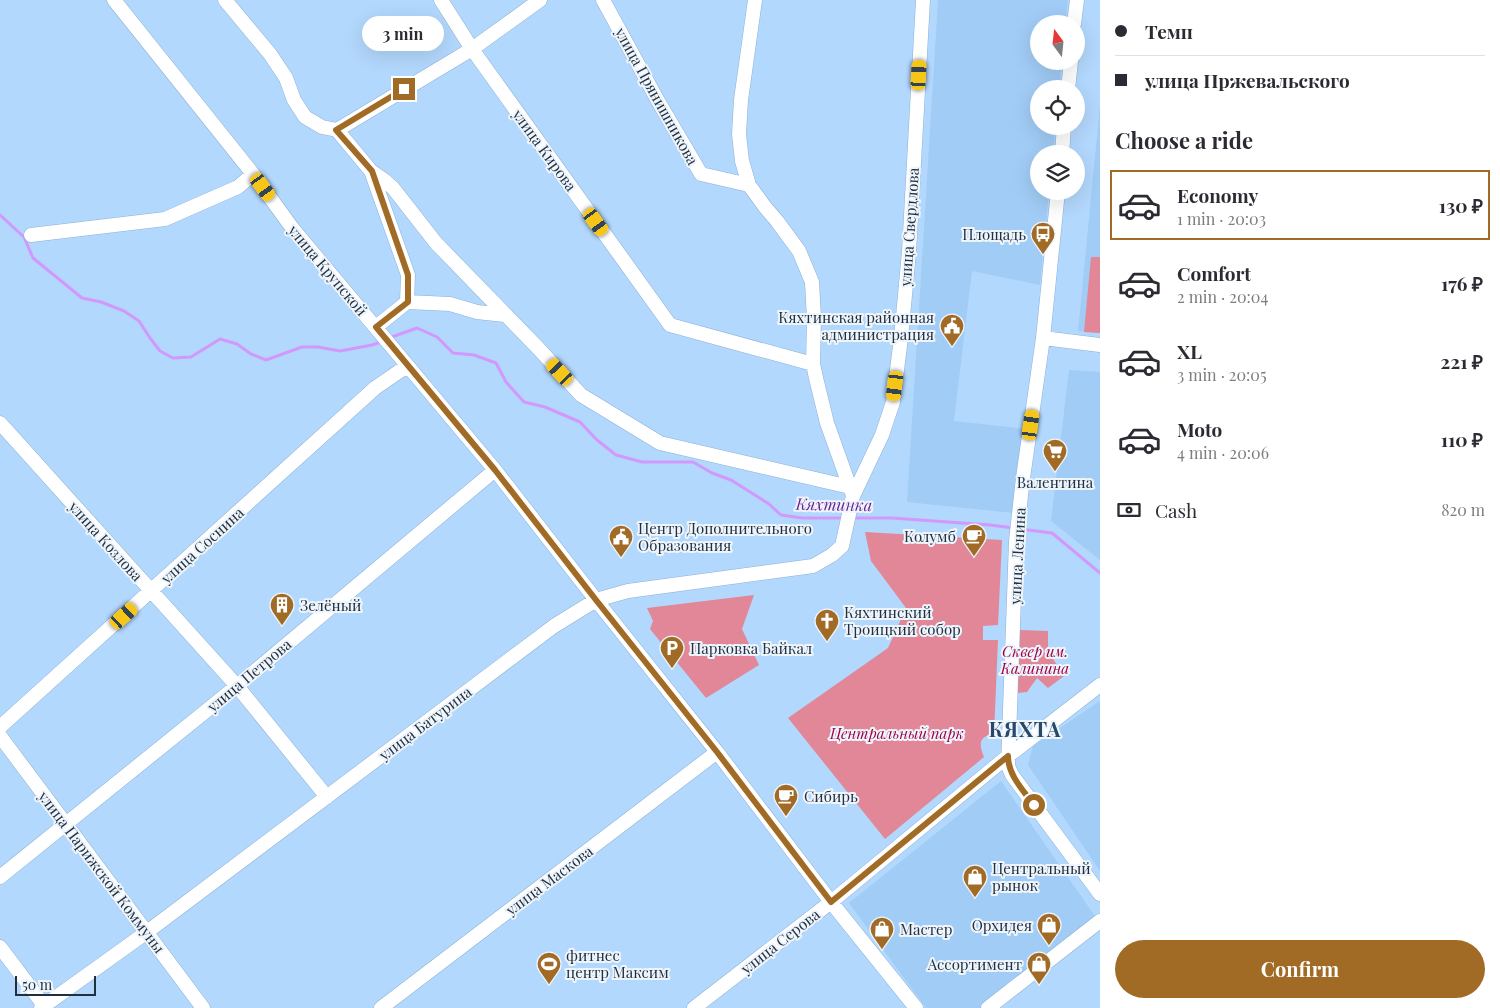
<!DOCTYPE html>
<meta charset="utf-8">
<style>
body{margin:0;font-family:"Playfair Display",serif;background:#f7f7f7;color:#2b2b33;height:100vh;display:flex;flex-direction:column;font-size:19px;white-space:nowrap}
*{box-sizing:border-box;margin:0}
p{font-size:16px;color:#7c7c81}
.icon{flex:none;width:28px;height:28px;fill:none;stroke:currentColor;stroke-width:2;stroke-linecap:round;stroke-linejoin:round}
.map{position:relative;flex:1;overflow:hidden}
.details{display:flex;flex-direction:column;background:#fff;width:400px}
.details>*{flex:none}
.top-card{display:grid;align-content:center;height:110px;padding:0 15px;background:#fff}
.needle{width:32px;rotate:345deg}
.tools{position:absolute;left:1030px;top:15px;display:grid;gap:10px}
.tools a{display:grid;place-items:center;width:55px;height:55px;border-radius:50%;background:#fff;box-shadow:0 5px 20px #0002;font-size:25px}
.scale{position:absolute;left:15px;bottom:12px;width:81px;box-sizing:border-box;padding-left:5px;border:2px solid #22303e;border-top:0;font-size:14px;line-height:18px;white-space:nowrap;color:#22303e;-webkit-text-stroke:4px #eef5fd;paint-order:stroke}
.end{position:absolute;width:22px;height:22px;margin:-11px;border:6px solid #a16b25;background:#fff;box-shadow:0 0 0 2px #fff}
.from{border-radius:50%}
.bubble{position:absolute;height:35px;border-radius:18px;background:#fff;box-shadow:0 5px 20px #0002;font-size:16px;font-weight:700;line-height:35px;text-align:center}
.car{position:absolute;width:15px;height:30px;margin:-15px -8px;border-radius:6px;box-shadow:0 0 4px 1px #0007;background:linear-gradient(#f5c518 24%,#345 0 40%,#f5c518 0 76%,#345 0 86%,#f5c518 0)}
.top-card b{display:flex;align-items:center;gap:18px;height:48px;font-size:19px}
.top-card b+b{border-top:1px solid #e1e1e2}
.top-card i{width:12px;height:12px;background:#2b2b33}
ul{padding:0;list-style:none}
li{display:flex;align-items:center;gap:15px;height:70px;margin:0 10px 8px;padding:0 5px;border:2px solid transparent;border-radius:0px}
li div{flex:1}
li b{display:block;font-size:19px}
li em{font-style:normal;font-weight:700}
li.current{border-color:#a16b25}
li>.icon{width:45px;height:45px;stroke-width:1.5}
h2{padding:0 15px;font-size:22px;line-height:60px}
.pay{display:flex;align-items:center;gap:12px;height:55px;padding:0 15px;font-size:19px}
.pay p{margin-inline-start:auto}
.primary-button{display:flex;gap:10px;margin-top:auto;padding:10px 15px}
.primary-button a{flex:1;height:58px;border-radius:30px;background:#a16b25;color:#fff;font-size:20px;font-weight:700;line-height:58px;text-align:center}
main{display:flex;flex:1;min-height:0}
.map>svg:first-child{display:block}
.built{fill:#a1ccf6}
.green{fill:#e18797}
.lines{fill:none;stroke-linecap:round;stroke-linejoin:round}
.stream{stroke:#d199fd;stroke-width:3}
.minor-casing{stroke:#8db0d4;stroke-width:15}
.minor{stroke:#fff;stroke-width:14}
.route{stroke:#a16b25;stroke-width:6}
.labels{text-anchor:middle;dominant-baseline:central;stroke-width:4;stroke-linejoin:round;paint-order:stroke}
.street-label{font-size:15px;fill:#22303e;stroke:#eef5fd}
.poi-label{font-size:15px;fill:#22303e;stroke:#eef5fd;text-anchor:start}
.park-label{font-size:15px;font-style:italic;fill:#9f0040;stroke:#eef5fd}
.water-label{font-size:16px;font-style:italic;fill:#6b2297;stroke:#eef5fd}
.district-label{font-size:20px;font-weight:bold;letter-spacing:1px;fill:#284867;stroke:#eef5fd}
</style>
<main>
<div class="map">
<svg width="1100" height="1008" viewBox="0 0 1100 1008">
<rect width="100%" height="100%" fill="#b3d8fd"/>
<path class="built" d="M 938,0 L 1068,0 L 1065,24 L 1039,24 L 1039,61 L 1062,61 L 1059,89 L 1039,89 L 1039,126 L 1055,126 L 1053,154 L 1039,154 L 1039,191 L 1049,191 L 1040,285 L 972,271 L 954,421 L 1026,429 L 1014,513 L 907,502 Z
M 1100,105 L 1100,333 L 1078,331 Z
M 1069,370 L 1100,372 L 1100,560 L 1051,521 Z
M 1100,701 L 1100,871 L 1028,765 L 1033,746 Z
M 1001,781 L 1099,922 L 980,1008 L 926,1008 L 849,903 Z"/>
<path class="green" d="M 1091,257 L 1100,257 L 1100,333 L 1084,332 Z
M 865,532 L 1002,540 L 998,625 L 983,626 L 983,640 L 998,640 L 994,734 C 978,736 979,745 984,757 L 885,839 L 788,718 L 888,648 L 906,608 L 871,561 Z
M 754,595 L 742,629 L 759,665 L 706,698 L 650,629 L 653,621 L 647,608 Z
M 1020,630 L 1048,631 L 1048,651 L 1064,676 L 1048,688 L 1037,678 L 1027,692 L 1017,693 Z"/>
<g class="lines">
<path class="stream" d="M 0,215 L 24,237 L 33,258 L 82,298 L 101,302 L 124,311 L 139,321 L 150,338 L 160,351 L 173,358 L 191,357 L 220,339 L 237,344 L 251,354 L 266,360 L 302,347 L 318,347 L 340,351 L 372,345 L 381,342
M 389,338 L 417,328 L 437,337 L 453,353 L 474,355 L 496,363 L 506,382 L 524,402 L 545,407 L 580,422 L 597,440 L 616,455 L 642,462 L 693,462 L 712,473 L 731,480 L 769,504 L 781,515 L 802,518 L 845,518
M 851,518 L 892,518 L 990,525 L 1014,528
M 1020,529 L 1052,533 L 1100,573"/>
<defs>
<path id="minor" d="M 114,0 L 253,174 L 293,229 L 495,470 L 596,600 L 717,752 L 831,902 L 916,1008
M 225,0 L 270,54 L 286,78 L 294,100 L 305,117 L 322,127 L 337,130 L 371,171 L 384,180 L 393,188 L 436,243 L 539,349 L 581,395 L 660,443 L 850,487
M 441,0 L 472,49 L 670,325 L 813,364
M 603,0 L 658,101 L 701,174 L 749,185
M 755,0 L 741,100 L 739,134 L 742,161 L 749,185 L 765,207 L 777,221 L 799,251 L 812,282 L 814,319 L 813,364 L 816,378 L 827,423 L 852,493
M 1074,24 L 1077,0
M 1068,89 L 1071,61
M 337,130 L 472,49 L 540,0
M 1062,154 L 1064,126
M 371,171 L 408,275 L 407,302
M 1058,191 L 1043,338 L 1023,478 L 1016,541 L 1008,766 L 1012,775 L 1100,894
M 31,235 L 165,219 L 238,187 L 253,174
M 376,327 L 407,302 L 450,304 L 477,312 L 505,315
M 1043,338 L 1100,345
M 0,423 L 237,686 L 327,797
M 0,727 L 375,388 L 407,366
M 0,736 L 203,1008
M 0,877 L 237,686 L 495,470
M 0,947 L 46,1008
M 41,1008 L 147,932 L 554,626 L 596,600 L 628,591 L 813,566 L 832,555 L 842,546 L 853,496 L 882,435 L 893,402 L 901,338 L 909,252 L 923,0
M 381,1008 L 717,752
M 694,1008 L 831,902 L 1008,756 L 1100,685
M 988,1008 L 1100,921"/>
</defs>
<use href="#minor" class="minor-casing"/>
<use href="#minor" class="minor"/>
</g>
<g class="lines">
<path class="route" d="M 404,89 L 336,130 L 372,171 L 408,275 L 408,302 L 376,327 L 495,470 L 596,600 L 717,752 L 831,902 L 1008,756 C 1008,775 1023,790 1034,805"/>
</g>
<defs>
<symbol id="bus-pin" viewBox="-11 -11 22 30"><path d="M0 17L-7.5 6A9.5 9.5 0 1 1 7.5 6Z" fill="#a16b25" stroke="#eef5fd"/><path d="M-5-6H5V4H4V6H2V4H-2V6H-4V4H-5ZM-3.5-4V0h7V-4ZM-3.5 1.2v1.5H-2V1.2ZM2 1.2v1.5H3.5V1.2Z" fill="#fff"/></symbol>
<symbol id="civic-pin" viewBox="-11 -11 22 30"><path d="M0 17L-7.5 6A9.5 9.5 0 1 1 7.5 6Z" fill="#a16b25" stroke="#eef5fd"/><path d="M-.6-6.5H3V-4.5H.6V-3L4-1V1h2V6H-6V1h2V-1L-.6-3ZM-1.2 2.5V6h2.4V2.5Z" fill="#fff"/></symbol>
<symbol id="supermarket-pin" viewBox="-11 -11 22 30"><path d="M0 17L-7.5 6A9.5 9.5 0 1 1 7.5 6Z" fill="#a16b25" stroke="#eef5fd"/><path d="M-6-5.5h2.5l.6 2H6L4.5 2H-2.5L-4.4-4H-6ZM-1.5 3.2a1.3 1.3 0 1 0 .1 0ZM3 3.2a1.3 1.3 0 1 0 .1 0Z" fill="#fff"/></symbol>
<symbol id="cafe-pin" viewBox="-11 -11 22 30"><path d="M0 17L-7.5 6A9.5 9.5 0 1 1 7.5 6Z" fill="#a16b25" stroke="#eef5fd"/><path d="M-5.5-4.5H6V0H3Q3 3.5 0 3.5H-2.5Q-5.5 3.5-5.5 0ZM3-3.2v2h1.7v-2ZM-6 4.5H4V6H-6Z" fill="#fff"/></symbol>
<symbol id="building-pin" viewBox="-11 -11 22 30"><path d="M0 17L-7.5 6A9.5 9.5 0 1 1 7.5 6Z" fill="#a16b25" stroke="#eef5fd"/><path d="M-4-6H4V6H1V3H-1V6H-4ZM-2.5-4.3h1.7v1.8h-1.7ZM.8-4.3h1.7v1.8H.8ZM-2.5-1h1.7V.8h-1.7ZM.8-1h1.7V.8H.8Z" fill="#fff"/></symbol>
<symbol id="church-pin" viewBox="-11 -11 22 30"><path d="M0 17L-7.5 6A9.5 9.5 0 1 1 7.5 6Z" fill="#a16b25" stroke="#eef5fd"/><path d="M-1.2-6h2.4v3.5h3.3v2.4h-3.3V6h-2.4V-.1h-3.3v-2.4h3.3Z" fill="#fff"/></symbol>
<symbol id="parking-pin" viewBox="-11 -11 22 30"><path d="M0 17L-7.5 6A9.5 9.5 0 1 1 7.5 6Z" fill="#a16b25" stroke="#eef5fd"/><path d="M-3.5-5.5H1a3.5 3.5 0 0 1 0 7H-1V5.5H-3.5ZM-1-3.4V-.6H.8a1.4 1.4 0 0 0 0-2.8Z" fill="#fff"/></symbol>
<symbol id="shop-pin" viewBox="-11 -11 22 30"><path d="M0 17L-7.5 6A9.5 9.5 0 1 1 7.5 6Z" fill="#a16b25" stroke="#eef5fd"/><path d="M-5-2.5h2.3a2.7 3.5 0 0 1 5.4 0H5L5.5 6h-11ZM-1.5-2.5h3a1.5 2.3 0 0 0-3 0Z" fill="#fff"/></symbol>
<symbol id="stadium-pin" viewBox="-11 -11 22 30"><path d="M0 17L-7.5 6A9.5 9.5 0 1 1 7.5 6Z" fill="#a16b25" stroke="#eef5fd"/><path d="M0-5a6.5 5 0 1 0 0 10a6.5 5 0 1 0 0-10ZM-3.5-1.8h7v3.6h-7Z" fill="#fff"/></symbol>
</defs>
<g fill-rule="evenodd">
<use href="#bus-pin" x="1029" y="220" width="28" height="38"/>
<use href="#civic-pin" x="938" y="312" width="28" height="38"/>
<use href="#supermarket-pin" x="1041" y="437" width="28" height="38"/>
<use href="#cafe-pin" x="960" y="522" width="28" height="38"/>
<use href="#civic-pin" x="607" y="523" width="28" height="38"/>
<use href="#building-pin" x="268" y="591" width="28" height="38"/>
<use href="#church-pin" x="813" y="607" width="28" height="38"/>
<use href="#parking-pin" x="658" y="634" width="28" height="38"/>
<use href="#cafe-pin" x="772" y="782" width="28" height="38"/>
<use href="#shop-pin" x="961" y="863" width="28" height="38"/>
<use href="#shop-pin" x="1035" y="911" width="28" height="38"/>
<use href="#shop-pin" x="868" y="915" width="28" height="38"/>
<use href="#stadium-pin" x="535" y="950" width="28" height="38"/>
<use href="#shop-pin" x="1025" y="950" width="28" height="38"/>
</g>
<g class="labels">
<g class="street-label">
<text transform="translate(657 96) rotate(61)">улица Прянишникова</text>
<text transform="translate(545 150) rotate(54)">улица Кирова</text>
<text transform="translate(909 227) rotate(-86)">улица Свердлова</text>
<text transform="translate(328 270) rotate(50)">улица Крупской</text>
<text transform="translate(106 541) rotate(48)">улица Козлова</text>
<text transform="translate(202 545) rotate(-42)">улица Соснина</text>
<text transform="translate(1017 556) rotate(-87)">улица Ленина</text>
<text transform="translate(249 675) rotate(-40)">улица Петрова</text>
<text transform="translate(425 723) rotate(-37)">улица Батурина</text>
<text transform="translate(102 872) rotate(53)">улица Парижской Коммуны</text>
<text transform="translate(549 880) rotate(-37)">улица Маскова</text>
<text transform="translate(780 941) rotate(-38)">улица Серова</text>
</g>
<g class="poi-label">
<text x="1026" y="234" text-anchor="end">Площадь</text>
<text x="934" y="317" text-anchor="end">Кяхтинская районная<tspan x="934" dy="17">администрация</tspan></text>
<text x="1055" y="482" text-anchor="middle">Валентина</text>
<text x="638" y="528">Центр Дополнительного<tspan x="638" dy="17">Образования</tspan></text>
<text x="956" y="536" text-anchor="end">Колумб</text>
<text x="300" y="605">Зелёный</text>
<text x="844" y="612">Кяхтинский<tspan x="844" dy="17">Троицкий собор</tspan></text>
<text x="690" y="648">Парковка Байкал</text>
<text x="804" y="796">Сибирь</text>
<text x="992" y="868">Центральный<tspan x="992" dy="17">рынок</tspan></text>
<text x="1032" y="925" text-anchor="end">Орхидея</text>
<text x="900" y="929">Мастер</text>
<text x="566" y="955">фитнес<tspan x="566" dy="17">центр Максим</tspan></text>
<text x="1022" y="964" text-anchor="end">Ассортимент</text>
</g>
<g class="park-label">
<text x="1035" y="651">Сквер им.<tspan x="1035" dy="17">Калинина</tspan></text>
<text x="897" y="733">Центральный парк</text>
</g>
<g class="water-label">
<text transform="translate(834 504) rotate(1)">Кяхтинка</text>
</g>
<g class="district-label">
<text x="1025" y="728">КЯХТА</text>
</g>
</g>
</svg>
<div class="tools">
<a><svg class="needle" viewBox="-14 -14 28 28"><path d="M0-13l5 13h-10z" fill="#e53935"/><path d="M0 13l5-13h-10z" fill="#7c7c81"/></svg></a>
<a><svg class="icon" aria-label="locate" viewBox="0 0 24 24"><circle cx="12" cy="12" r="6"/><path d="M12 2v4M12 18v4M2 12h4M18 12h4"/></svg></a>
<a><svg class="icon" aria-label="layers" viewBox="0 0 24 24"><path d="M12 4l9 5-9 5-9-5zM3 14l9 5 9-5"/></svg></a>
</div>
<div class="scale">50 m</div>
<i class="end from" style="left:1034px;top:805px"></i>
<i class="end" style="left:404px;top:89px"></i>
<div class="bubble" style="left:362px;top:16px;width:82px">3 min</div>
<i class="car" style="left:919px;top:75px;rotate:3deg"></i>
<i class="car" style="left:263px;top:187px;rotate:144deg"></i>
<i class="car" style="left:596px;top:222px;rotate:144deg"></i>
<i class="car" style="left:560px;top:372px;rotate:317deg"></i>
<i class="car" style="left:895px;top:386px;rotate:187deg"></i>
<i class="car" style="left:1031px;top:425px;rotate:8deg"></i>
<i class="car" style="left:124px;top:616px;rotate:48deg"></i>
</div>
<section class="details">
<div class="top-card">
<b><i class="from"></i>Темп</b>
<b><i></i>улица Пржевальского</b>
</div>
<h2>Choose a ride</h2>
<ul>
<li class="current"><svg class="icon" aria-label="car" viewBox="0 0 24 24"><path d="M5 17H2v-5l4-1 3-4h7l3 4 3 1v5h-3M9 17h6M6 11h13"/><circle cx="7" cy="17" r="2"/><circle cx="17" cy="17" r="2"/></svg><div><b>Economy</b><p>1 min · 20:03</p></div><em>130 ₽</em></li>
<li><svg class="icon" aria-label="car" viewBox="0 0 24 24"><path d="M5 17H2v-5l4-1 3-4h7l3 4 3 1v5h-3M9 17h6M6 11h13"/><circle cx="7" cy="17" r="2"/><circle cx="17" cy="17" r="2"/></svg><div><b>Comfort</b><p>2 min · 20:04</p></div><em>176 ₽</em></li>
<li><svg class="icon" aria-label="car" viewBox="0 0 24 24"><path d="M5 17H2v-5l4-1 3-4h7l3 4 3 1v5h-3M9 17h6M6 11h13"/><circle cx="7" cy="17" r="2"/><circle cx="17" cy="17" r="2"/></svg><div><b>XL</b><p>3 min · 20:05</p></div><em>221 ₽</em></li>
<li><svg class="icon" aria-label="car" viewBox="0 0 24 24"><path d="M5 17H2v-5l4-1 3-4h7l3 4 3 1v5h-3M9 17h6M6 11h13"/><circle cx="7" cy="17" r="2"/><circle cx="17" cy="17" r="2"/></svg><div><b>Moto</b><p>4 min · 20:06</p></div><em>110 ₽</em></li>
</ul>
<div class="pay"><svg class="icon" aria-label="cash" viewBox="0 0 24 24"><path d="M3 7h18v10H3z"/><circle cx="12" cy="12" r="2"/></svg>Cash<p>820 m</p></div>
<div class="primary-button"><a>Confirm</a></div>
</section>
</main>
